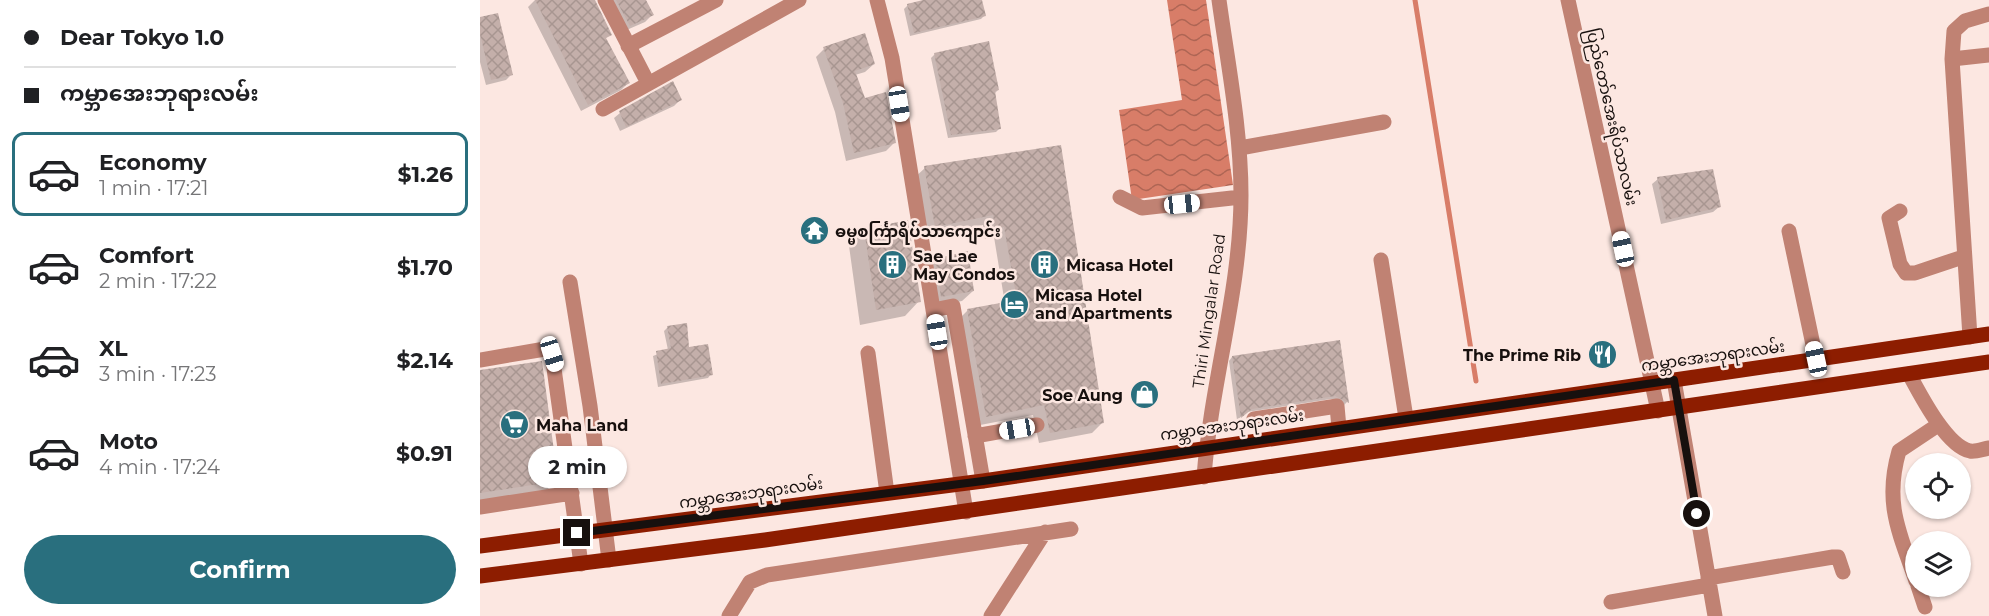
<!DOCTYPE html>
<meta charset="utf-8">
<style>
body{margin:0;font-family:Montserrat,"Noto Sans Myanmar",sans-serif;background:#f2f2f2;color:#202124;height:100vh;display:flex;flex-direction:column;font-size:22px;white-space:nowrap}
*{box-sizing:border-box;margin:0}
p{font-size:20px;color:#757577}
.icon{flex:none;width:33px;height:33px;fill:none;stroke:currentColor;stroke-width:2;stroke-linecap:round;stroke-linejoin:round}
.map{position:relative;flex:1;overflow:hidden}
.side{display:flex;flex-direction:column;background:#fff;width:480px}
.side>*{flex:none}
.banner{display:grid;align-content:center;height:132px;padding:0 24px;background:#fff}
.tools{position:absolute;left:1425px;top:453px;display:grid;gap:12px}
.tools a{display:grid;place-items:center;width:66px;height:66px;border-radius:50%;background:#fff;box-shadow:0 2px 4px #0004;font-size:30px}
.end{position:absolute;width:27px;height:27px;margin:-14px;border:8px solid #17100e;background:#fff;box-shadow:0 0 0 3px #fff}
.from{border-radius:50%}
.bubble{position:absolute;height:42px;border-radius:21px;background:#fff;box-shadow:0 2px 4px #0004;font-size:20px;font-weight:700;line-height:42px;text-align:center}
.car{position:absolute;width:18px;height:36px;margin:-18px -9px;border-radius:8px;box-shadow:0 0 4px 2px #0007;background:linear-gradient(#fff 24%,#345 0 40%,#fff 0 76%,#345 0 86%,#fff 0)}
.banner b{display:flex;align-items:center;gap:21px;height:57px;font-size:22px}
.banner b+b{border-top:2px solid #e0e0e0}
.banner i{width:15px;height:15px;background:#202124}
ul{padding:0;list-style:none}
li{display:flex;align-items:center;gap:18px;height:84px;margin:0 12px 9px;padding:0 12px;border:3px solid transparent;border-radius:12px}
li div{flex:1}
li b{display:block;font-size:22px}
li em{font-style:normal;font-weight:700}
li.current{border-color:#296f7e}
li>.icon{width:54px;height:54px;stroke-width:1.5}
.primary-button{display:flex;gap:12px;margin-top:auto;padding:12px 24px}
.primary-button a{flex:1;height:69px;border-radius:36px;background:#296f7e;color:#fff;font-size:24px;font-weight:700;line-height:69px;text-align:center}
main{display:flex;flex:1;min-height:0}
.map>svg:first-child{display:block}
.water{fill:url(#water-waves)}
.shadow{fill:#0003}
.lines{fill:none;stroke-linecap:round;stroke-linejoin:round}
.stream{stroke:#d87d68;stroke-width:5}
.building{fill:url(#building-cross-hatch)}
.minor{stroke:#c08273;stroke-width:15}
.major{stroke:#8d1d00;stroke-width:15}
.route{stroke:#17100e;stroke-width:8}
.labels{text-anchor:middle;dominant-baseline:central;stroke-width:5;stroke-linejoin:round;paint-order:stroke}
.street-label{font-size:16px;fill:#17100e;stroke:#fce7e1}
.poi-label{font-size:16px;font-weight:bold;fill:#17100e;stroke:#fce7e1;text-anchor:start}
</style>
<main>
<section class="side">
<div class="banner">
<b><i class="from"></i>Dear Tokyo 1.0</b>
<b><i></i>ကမ္ဘာအေးဘုရားလမ်း</b>
</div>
<ul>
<li class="current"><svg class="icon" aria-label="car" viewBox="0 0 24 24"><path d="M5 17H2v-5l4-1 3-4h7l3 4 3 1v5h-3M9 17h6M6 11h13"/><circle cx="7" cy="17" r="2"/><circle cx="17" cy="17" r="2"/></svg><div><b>Economy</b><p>1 min · 17:21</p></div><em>$1.26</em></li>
<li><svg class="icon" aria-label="car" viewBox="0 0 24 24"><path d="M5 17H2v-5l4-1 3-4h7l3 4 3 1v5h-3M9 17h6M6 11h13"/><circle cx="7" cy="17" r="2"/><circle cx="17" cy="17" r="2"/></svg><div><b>Comfort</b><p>2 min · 17:22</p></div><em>$1.70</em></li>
<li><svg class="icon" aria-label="car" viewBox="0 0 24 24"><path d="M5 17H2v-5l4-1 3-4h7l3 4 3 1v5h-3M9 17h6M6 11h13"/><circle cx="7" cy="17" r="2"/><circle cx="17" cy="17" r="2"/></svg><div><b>XL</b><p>3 min · 17:23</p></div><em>$2.14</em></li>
<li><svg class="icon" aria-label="car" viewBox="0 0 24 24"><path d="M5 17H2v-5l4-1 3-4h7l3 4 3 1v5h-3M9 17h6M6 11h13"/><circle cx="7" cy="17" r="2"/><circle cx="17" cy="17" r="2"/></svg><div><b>Moto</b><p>4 min · 17:24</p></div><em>$0.91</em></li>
</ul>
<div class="primary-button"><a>Confirm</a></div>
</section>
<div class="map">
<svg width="1509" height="616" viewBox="0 0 1509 616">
<defs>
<pattern id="water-waves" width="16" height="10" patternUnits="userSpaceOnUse" patternTransform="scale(1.5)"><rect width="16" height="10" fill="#d87d68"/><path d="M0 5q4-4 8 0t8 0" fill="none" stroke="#ae6554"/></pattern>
<pattern id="building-cross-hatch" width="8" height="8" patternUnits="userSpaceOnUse" patternTransform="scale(1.5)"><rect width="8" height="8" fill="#c4afaa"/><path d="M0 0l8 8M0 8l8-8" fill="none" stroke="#a89691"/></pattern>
</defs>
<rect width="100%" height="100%" fill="#fce7e1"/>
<path class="water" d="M 687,0 L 726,0 L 753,185 L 652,200 L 639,110 L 702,100 Z"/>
<path class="shadow" d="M 55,0 L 114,0 L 130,34 L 125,39 L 148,83 L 141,90 L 101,111 L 48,7 Z
M 123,0 L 164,0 L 172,15 L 165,22 L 142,32 Z
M 448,0 L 500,0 L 505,15 L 501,19 L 430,36 L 424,9 L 428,5 Z
M 0,19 L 32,74 L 26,80 L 6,85 L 0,62 Z
M 344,49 L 394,64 L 385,72 L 375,75 L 384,100 L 414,143 L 406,151 L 366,161 L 355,112 L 336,57 Z
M 455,54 L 518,90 L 514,94 L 520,128 L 516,132 L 468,138 L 451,58 Z
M 192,84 L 200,100 L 194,106 L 140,131 L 134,118 L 140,113 Z
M 580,147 L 623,422 L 612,433 L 559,443 L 553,415 L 495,426 L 477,321 L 488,310 L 525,304 L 514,237 L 505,239 L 503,225 L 445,237 L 434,178 L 445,168 Z
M 1178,179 L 1239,207 L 1233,212 L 1181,224 L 1172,184 Z
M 385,230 L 440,300 L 425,316 L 380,325 L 369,246 Z
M 455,260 L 493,291 L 482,301 L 451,307 L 445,271 Z
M 206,325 L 207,349 L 231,374 L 228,378 L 178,387 L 173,356 L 188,350 L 184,331 L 187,328 Z
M 858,342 L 867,402 L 864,405 L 851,399 L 767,412 L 757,420 L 749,361 L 752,357 Z
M 0,370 L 77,480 L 66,491 L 0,501 Z"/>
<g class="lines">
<path class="stream" d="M 935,0 L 996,381"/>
</g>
<path class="building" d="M 55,0 L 115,0 L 132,35 L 126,38 L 150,83 L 108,105 Z
M 136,0 L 166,0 L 174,15 L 150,26 Z
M 443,0 L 502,0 L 506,16 L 434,33 L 427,4 Z
M 18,13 L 33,75 L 11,80 L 0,34 L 0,17 Z
M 385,33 L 395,64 L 375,71 L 385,98 L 406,92 L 416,143 L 374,153 L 363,103 L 343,47 Z
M 509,41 L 519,90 L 515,91 L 521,129 L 471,135 L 454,53 Z
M 193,81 L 202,100 L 146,127 L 139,111 Z
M 581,145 L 624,423 L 570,433 L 564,405 L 506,417 L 487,309 L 537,300 L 524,227 L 515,229 L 513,215 L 455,227 L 444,166 Z
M 1233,169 L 1241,207 L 1186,220 L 1177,177 Z
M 428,220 L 441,302 L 396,310 L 384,229 Z
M 488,251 L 494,291 L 461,297 L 455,259 Z
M 207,323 L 209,347 L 228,344 L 233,375 L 181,384 L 176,351 L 191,348 L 187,326 Z
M 860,340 L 869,403 L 855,396 L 772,409 L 761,418 L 752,356 Z
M 62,361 L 78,481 L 0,493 L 0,370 Z"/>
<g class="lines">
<path class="minor" d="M 125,0 L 168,83
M 397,0 L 412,58 L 486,512
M 1088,0 L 1178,411
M 148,46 L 236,0
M 1472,59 L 1509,55
M 123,109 L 319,0
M 760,148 L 904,122
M 640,197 L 662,208 L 761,197
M 1420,211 L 1409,218 L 1420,264 L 1426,273 L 1435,273 L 1483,257
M 1309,231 L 1336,359
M 901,260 L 926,418
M 90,282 L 110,406 L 129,560
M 453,310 L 473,306 L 503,481
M 1490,337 L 1472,59 L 1474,31 L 1485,21 L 1509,14
M 388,353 L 407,493
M 0,360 L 65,349 L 72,354 L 101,564
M 1429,374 C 1440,394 1466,446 1490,451 C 1496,452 1503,449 1509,448
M 1194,380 L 1235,616
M 774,419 L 857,406 L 859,428
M 495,436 L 557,425
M 724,477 C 731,382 761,290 761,195 C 761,130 748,65 739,0
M 0,507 L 92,493
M 1228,578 L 1353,557 L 1358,557 L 1363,572
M 1436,581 C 1419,532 1404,503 1419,451 L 1458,425
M 1438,586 L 1445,607
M 1131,602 L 1229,585
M 249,616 L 270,582 L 287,575 L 591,529
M 511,616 L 565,532"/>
<path class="major" d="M 0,546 L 503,481 L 1509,334
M 0,576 L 285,540 L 1509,362"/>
</g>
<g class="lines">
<path class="route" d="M 97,533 L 503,481 L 1194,380 L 1217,514"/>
</g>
<defs>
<symbol id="temple-disc" viewBox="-11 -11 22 22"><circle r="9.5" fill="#296f7e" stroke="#fce7e1"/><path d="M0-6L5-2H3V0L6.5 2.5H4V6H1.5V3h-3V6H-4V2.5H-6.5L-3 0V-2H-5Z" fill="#fff"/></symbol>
<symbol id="building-disc" viewBox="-11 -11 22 22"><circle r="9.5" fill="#296f7e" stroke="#fce7e1"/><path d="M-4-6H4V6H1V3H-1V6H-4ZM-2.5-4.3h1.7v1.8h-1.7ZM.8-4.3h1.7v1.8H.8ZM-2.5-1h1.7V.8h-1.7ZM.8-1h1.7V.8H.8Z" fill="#fff"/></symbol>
<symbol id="hotel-disc" viewBox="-11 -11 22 22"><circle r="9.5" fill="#296f7e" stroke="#fce7e1"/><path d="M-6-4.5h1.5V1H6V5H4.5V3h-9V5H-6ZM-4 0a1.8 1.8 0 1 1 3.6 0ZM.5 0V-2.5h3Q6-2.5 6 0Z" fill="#fff"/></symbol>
<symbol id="restaurant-disc" viewBox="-11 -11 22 22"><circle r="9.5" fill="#296f7e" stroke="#fce7e1"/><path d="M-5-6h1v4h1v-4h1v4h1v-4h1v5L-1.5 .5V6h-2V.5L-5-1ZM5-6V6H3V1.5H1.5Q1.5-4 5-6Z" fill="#fff"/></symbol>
<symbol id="shop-disc" viewBox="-11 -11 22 22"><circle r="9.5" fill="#296f7e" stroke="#fce7e1"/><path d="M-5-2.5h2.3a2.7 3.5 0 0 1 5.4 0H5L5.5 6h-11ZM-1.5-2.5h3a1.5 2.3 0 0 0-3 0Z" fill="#fff"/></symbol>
<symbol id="supermarket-disc" viewBox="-11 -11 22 22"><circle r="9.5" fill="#296f7e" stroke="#fce7e1"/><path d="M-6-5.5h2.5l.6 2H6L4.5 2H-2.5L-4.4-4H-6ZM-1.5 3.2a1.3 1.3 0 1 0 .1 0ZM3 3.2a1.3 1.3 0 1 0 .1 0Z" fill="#fff"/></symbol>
</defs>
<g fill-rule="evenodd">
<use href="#temple-disc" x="318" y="214" width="33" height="33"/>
<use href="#building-disc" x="396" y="248" width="33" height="33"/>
<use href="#building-disc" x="548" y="248" width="33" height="33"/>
<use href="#hotel-disc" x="518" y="288" width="33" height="33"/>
<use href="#restaurant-disc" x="1106" y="338" width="33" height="33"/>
<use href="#shop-disc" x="648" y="378" width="33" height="33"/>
<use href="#supermarket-disc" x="18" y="408" width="33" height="33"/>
</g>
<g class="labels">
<g class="street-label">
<text transform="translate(1132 117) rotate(77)">ပြည်တော်အေးရိပ်သာလမ်း</text>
<text transform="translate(729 311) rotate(-82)">Thiri Mingalar Road</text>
<text transform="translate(1233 356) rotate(-8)">ကမ္ဘာအေးဘုရားလမ်း</text>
<text transform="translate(752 425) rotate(-8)">ကမ္ဘာအေးဘုရားလမ်း</text>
<text transform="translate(271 493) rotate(-8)">ကမ္ဘာအေးဘုရားလမ်း</text>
</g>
<g class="poi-label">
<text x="355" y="231">ဓမ္မစင်္ကြာရိပ်သာကျောင်း</text>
<text x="433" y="256">Sae Lae<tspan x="433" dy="18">May Condos</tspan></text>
<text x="586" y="265">Micasa Hotel</text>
<text x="555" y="295">Micasa Hotel<tspan x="555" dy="18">and Apartments</tspan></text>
<text x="1101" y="355" text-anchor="end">The Prime Rib</text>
<text x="643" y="395" text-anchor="end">Soe Aung</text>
<text x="56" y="425">Maha Land</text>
</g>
</g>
</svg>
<div class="tools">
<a><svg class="icon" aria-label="locate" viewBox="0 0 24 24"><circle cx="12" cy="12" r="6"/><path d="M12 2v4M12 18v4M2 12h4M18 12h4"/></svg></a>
<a><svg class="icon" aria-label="layers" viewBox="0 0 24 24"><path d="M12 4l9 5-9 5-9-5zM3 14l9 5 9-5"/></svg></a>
</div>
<i class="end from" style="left:1217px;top:514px"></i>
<i class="end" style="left:97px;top:533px"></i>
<div class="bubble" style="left:48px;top:446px;width:99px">2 min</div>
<i class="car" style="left:419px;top:104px;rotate:171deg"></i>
<i class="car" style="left:702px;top:204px;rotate:84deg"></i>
<i class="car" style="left:1143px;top:249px;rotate:348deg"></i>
<i class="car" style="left:457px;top:332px;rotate:351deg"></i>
<i class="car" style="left:72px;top:354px;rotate:163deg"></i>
<i class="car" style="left:1336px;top:359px;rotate:348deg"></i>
<i class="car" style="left:537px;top:429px;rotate:260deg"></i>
</div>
</main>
